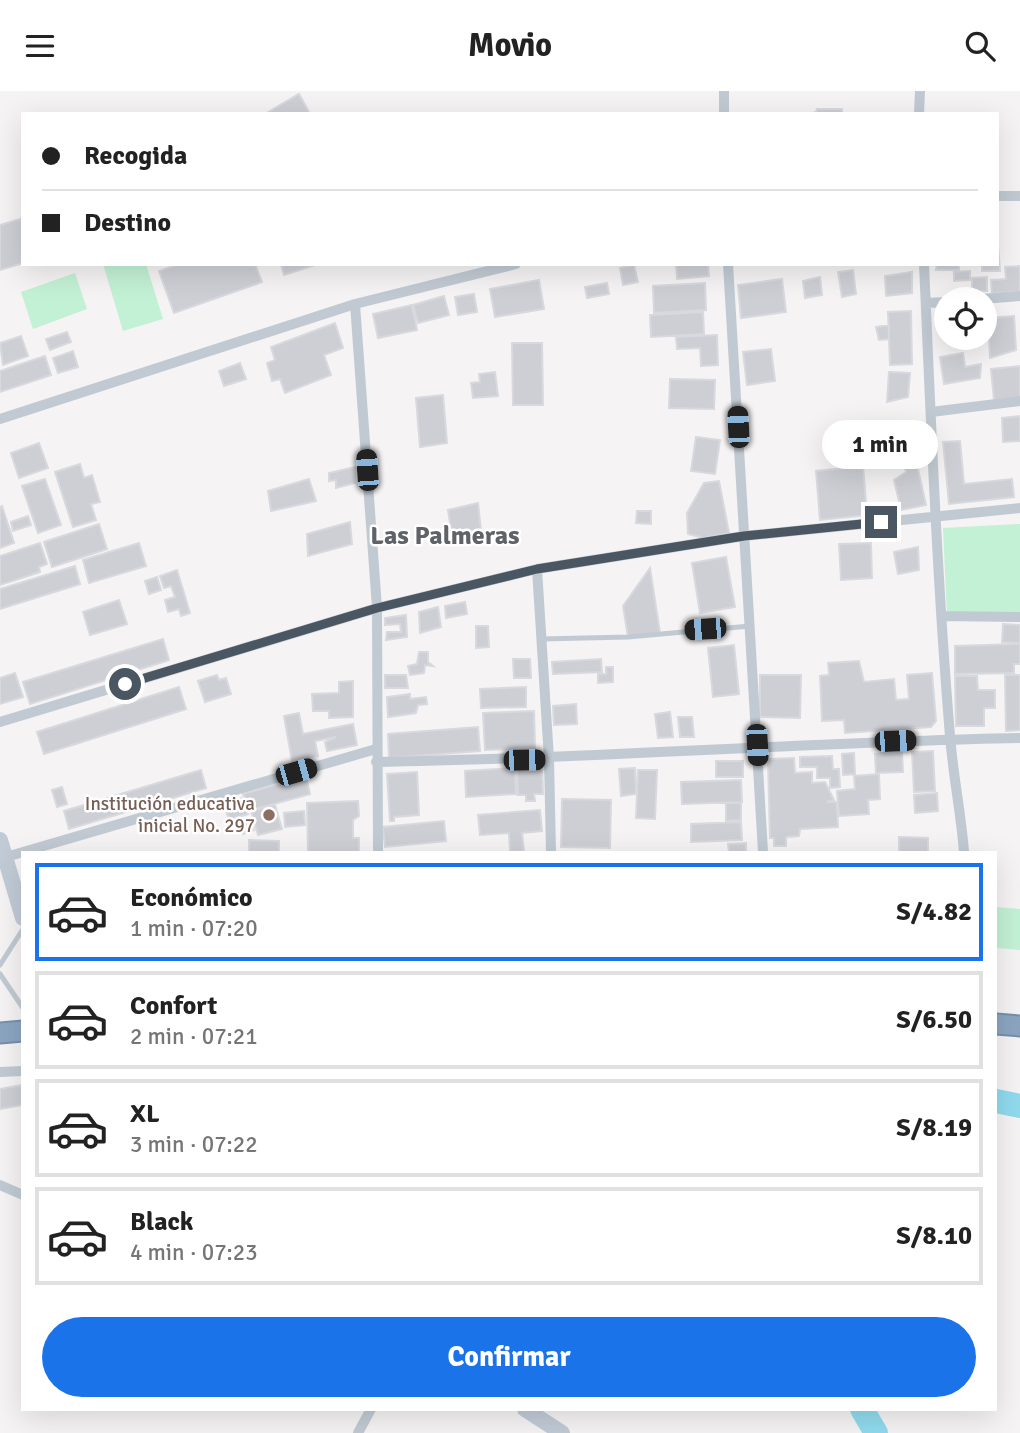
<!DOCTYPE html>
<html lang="es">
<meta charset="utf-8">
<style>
body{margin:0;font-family:Signika,sans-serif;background:#f6f6f6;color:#222;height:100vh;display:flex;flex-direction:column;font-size:26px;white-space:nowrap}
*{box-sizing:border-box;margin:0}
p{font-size:23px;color:#767676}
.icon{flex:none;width:38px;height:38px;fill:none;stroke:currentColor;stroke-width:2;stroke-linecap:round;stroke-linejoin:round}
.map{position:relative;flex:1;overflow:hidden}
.side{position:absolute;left:21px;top:760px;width:976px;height:560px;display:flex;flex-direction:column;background:#fff;border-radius:0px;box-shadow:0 7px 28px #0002}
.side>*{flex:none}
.top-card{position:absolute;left:21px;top:21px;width:978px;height:154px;border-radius:0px;box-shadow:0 7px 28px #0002;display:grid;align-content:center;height:154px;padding:0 21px;background:#fff}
.fabs{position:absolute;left:934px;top:196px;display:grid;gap:14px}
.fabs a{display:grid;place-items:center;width:63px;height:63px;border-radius:50%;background:#fff;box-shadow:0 7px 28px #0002;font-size:35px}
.end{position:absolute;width:32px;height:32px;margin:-16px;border:9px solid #4a5661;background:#fff;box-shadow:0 0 0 4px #fff}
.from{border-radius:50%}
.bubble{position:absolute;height:49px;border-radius:24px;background:#fff;box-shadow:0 7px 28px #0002;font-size:23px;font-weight:700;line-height:49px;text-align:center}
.car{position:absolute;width:21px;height:42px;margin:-21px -10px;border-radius:9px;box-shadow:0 0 5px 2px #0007;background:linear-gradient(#222 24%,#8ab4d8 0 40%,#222 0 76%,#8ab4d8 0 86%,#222 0)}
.top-card b{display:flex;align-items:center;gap:24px;height:66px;font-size:26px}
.top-card b+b{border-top:2px solid #e0e0e0}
.top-card i{width:18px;height:18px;background:#222}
ul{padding:12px 0 0;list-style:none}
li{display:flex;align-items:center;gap:21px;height:98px;margin:0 14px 10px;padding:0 7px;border:4px solid #e0e0e0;border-radius:0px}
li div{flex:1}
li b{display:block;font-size:26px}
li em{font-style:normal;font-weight:700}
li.current{border-color:#1a73e8}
li>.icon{width:63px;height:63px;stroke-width:1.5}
.action{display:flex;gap:14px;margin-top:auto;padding:14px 21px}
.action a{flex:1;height:80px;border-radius:42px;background:#1a73e8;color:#fff;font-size:28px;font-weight:700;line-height:80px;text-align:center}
header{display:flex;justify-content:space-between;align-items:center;height:91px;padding:0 21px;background:#fff;font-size:32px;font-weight:700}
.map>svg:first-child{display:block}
.green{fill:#c3f1d5}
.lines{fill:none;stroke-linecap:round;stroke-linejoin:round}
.river{stroke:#90daee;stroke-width:24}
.building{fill:#cdcfd5;stroke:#d7d9de;stroke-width:2}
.highway-casing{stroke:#7690ad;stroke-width:23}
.lane{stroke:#c1cad2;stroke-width:5}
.street{stroke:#c1cad2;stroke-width:10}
.secondary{stroke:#c1cbd6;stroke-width:16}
.highway{stroke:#8ba5c1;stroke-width:19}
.route{stroke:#4a5661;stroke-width:9}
.education-dot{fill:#8d6e63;stroke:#fff;stroke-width:2.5}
.labels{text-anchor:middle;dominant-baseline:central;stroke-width:5;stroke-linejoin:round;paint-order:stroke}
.education-label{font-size:19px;fill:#785e54;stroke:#fff;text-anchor:end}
.district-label{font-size:26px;font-weight:bold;fill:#5f6368;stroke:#fff}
</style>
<header><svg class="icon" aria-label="menu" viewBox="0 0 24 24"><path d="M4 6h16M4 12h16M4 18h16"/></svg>Movio<svg class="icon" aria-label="search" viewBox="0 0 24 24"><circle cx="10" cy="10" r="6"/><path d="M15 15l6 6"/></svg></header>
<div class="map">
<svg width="1020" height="1342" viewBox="0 0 1020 1342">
<rect width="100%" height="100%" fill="#f5f3f3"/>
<path class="green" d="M 103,173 L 146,173 L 163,228 L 123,240 Z
M 75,182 L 87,218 L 33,238 L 21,201 Z
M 1020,433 L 1020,521 L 947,524 L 943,437 Z
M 996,816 L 1020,818 L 1020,859 L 996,857 Z"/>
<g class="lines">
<path class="river" d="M 996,1010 L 1020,1015
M 862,1318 L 876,1342"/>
</g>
<path class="building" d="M 299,3 L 310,23 L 265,23 Z
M 817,18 L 842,18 L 842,23 L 808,23 L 816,21 Z
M 23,127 L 23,172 L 0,179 L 0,134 Z
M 998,154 L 1000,180 L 982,180 L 982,173 L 998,173 Z
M 179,173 L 255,173 L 262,191 L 174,222 L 159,180 Z
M 281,173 L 318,173 L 284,184 Z
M 676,173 L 708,173 L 709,185 L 677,188 Z
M 937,173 L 959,173 L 959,179 L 936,179 Z
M 634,174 L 638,191 L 623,194 L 620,177 Z
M 1020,175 L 1020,201 L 992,202 L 991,189 L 1006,188 L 1005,176 Z
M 853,179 L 856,203 L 842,206 L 838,181 Z
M 970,180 L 970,189 L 954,190 L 954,181 Z
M 912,181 L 912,202 L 886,205 L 885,185 Z
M 820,186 L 822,204 L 805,207 L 803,190 Z
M 987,186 L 987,200 L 972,200 L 972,187 Z
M 782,188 L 786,221 L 741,227 L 738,194 Z
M 539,189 L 544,218 L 495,226 L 490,198 Z
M 607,192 L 609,203 L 587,207 L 585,196 Z
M 705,192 L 706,219 L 654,222 L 653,195 Z
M 474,203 L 477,221 L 458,224 L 455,206 Z
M 444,205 L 449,224 L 418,232 L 413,214 Z
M 412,214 L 417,239 L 378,247 L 373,223 Z
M 911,220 L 912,273 L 890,274 L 888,221 Z
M 703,221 L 704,243 L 651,246 L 650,224 Z
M 1014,225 L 1016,259 L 990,267 L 988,227 Z
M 335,232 L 343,257 L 324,264 L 331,284 L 285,302 L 280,288 L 272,290 L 267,272 L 275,269 L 271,256 Z
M 889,234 L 889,248 L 879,249 L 876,236 Z
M 67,241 L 71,251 L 50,259 L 46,248 Z
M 717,244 L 718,274 L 701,275 L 700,257 L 677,258 L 676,246 Z
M 21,245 L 28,265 L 3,274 L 0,252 Z
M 512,252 L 542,252 L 543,314 L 513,314 Z
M 771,258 L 775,290 L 747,294 L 743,261 Z
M 73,260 L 78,276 L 58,282 L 53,267 Z
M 963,262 L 965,276 L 981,273 L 980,287 L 944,293 L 940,266 Z
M 45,265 L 51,284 L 0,301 L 0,280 Z
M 240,272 L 246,288 L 224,295 L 219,280 Z
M 1020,275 L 1020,306 L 994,309 L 991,278 Z
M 495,281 L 498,305 L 473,307 L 471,292 L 480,291 L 479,283 Z
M 889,281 L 910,282 L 908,306 L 887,311 Z
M 670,288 L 715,289 L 714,318 L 669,317 Z
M 443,304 L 447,352 L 420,356 L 416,307 Z
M 1020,325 L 1020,350 L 1003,351 L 1002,327 Z
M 696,346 L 720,349 L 715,383 L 691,380 Z
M 960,350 L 964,393 L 1012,388 L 1014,406 L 949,413 L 943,351 Z
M 39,352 L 48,377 L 19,387 L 11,362 Z
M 915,365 L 926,414 L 901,419 L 894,389 L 906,381 L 903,368 Z
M 80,373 L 84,387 L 92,384 L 100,411 L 91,413 L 96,429 L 73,436 L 55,381 Z
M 863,375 L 867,424 L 820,429 L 816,380 Z
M 355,376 L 355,392 L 336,397 L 336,389 L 329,390 L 329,382 Z
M 45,388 L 61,434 L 38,442 L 22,395 Z
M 309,388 L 316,410 L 271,420 L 268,400 Z
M 719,390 L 729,442 L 703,447 L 688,443 L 687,422 L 704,392 Z
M 478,412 L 481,440 L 452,445 L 448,419 Z
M 2,415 L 14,452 L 0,457 L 0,416 Z
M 637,420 L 651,420 L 651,433 L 636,432 Z
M 28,425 L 31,434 L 13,440 L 11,431 Z
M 350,431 L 352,453 L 308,465 L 307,443 Z
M 99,433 L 107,458 L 52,476 L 44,451 Z
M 40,452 L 47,473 L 39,476 L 40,481 L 0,494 L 0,465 Z
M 139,452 L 146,475 L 89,492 L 83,469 Z
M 871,452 L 872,487 L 841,489 L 839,453 Z
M 918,456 L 919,479 L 898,483 L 894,461 Z
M 726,466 L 735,516 L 700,522 L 692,472 Z
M 75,475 L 80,493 L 0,518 L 0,498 Z
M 650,477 L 660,542 L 628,546 L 623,515 Z
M 177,479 L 190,522 L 181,525 L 179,518 L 168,521 L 165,509 L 175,506 L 171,495 L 164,497 L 160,485 Z
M 157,486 L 161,499 L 149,503 L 145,490 Z
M 119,509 L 127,533 L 90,544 L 83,521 Z
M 465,511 L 467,523 L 446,527 L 445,515 Z
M 438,516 L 441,536 L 420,542 L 419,521 Z
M 406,524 L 407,546 L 386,549 L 387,541 L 401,541 L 400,533 L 385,534 L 385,527 Z
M 1003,533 L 1020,534 L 1020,552 L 1002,551 Z
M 476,535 L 488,535 L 489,556 L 476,557 Z
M 163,548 L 169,569 L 30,613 L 23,591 Z
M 1020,553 L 1020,573 L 1014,573 L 1014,582 L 955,583 L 955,555 Z
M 734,554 L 739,603 L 713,606 L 708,557 Z
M 419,561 L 428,561 L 428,571 L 433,575 L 425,574 L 424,582 L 410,584 L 408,575 L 417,573 Z
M 513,568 L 530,568 L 531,587 L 514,587 Z
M 601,568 L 602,581 L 553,583 L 552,571 Z
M 859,570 L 864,591 L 894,588 L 896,609 L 909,608 L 907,584 L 932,582 L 936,630 L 931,636 L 845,642 L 844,629 L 822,630 L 820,585 L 829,584 L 828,572 Z
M 606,576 L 613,576 L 613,591 L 598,592 L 598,583 L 606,583 Z
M 15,582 L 23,606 L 0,613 L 0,587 Z
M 217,584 L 219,589 L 226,587 L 231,603 L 205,611 L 198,590 Z
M 385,584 L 406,584 L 408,597 L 385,597 Z
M 760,584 L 801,584 L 800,627 L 760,626 Z
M 1005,584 L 1020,584 L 1020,639 L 1006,640 Z
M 955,585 L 977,585 L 978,599 L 995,599 L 995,617 L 984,617 L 984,635 L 956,635 Z
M 353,590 L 353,626 L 329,627 L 329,620 L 313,620 L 312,603 L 339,602 L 339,591 Z
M 179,596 L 186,618 L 44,663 L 37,641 Z
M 526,596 L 526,616 L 481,617 L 480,598 Z
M 410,603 L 410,608 L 426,606 L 427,613 L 418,614 L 416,622 L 388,626 L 387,606 Z
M 576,613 L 577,633 L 554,634 L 553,615 Z
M 534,620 L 535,657 L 485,659 L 483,622 Z
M 670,621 L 673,646 L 658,647 L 655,623 Z
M 299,622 L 303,643 L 353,633 L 357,654 L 327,660 L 325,651 L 336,646 L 315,650 L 318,665 L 292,670 L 284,625 Z
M 678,626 L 692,626 L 694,646 L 680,646 Z
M 478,636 L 480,660 L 389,667 L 388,643 Z
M 933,660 L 935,700 L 914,701 L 912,661 Z
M 902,661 L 903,681 L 876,682 L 875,663 Z
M 854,662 L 855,683 L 843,684 L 842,663 Z
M 832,665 L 833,678 L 839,678 L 840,696 L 830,697 L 830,687 L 817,687 L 817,676 L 800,676 L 800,666 Z
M 794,667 L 795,682 L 812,681 L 812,692 L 825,691 L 834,709 L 827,711 L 837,711 L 838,736 L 800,738 L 799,745 L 786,746 L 786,755 L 774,755 L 774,747 L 770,747 L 768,668 Z
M 716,670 L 743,670 L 743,686 L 716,686 Z
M 542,674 L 543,703 L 534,703 L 535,710 L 526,710 L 526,704 L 518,704 L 517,675 Z
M 515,677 L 516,703 L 466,706 L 465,680 Z
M 635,677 L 636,703 L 621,705 L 619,678 Z
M 201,679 L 206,697 L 69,738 L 64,720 Z
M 638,679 L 657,679 L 655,728 L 636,727 Z
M 417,681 L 419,724 L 394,726 L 394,730 L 390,730 L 387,683 Z
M 879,683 L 880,708 L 868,709 L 869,723 L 839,725 L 837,700 L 855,698 L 854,685 Z
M 306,685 L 310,703 L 248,720 L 243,703 Z
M 741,689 L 742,711 L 682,713 L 681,691 Z
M 62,696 L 67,713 L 57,716 L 52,699 Z
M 937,702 L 938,720 L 915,722 L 914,704 Z
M 243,707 L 248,723 L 229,729 L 224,713 Z
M 562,708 L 611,709 L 610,757 L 561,756 Z
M 358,710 L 359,725 L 353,729 L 353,747 L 359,747 L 359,761 L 308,761 L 307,712 Z
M 726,712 L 741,712 L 741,729 L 726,730 Z
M 275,714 L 282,738 L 258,744 L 251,720 Z
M 540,719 L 542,740 L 522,742 L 524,760 L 510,761 L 509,742 L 480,744 L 478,724 Z
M 304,720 L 305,734 L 285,736 L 284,722 Z
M 251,728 L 254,739 L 243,743 L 240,732 Z
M 444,730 L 446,750 L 385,756 L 383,736 Z
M 741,731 L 742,749 L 691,751 L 691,733 Z
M 899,746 L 928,747 L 928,761 L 899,761 Z
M 249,749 L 279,750 L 279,761 L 249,761 Z
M 746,752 L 746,761 L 729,761 L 728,753 Z
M 22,994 L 23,1014 L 0,1018 L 0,998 Z"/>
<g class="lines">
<defs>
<path id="highway" d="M 996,933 L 1020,935
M 0,942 L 23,940"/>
</defs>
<use href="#highway" class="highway-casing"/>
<path class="lane" d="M 541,548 L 628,546 L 750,535
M 0,874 L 23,838
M 0,883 L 23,917"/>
<path class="street" d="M 724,0 L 724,23
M 919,23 L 920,0
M 998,105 L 1020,105
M 728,173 L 763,761
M 924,173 C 931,331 937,488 950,645 C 953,684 961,722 964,761
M 982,208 L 1020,205
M 926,212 L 947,211
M 355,213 L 377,517 L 378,761
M 931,321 L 1020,310
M 0,328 L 355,213 L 516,173
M 537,478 L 549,668 L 551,761
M 942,525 L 1020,526
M 0,631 L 377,517 L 537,478 L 744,445 L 1020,417
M 376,671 C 591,668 805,651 1020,647
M 6,766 L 376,658
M 0,981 L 23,980
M 0,1094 L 23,1104
M 358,1342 L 371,1318"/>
<path class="secondary" d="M 0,749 L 23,827
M 525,1318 L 562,1342"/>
<use href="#highway" class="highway"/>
</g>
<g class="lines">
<path class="route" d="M 125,593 L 377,517 L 537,478 L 744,445 L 881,431"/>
</g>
<circle class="education-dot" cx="269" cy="724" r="7"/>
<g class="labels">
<g class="education-label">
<text x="255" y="713">Institución educativa<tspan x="255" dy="22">inicial No. 297</tspan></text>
</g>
<g class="district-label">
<text x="445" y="445">Las Palmeras</text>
</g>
</g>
</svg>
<div class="fabs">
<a><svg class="icon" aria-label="locate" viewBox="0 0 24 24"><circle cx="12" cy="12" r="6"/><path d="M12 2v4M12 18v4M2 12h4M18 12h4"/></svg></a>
</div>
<i class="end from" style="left:125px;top:593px"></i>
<i class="end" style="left:881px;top:431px"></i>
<div class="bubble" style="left:822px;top:329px;width:116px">1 min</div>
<i class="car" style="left:738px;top:336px;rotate:357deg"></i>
<i class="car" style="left:367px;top:379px;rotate:356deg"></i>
<i class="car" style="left:705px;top:538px;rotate:266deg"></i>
<i class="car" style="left:895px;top:650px;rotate:88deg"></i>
<i class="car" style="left:757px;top:654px;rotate:177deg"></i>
<i class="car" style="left:524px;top:669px;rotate:89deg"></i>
<i class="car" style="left:296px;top:681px;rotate:74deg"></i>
<div class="top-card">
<b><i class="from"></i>Recogida</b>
<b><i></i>Destino</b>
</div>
<section class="side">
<ul>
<li class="current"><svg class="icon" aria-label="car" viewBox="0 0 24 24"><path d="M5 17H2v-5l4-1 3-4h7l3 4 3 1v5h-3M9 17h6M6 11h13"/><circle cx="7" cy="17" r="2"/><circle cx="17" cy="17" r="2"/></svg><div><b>Económico</b><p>1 min · 07:20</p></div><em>S/4.82</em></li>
<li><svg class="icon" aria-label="car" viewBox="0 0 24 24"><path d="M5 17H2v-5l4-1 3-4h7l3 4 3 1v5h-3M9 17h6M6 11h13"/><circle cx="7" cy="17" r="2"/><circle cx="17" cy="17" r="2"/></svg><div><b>Confort</b><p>2 min · 07:21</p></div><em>S/6.50</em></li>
<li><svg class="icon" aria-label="car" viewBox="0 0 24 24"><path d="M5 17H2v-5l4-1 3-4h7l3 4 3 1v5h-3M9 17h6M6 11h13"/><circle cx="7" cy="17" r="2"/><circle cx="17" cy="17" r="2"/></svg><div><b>XL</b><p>3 min · 07:22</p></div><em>S/8.19</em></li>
<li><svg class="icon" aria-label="car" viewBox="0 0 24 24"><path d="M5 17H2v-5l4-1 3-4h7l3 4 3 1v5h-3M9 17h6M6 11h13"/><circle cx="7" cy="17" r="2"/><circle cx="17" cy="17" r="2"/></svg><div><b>Black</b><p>4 min · 07:23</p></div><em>S/8.10</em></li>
</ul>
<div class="action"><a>Confirmar</a></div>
</section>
</div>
